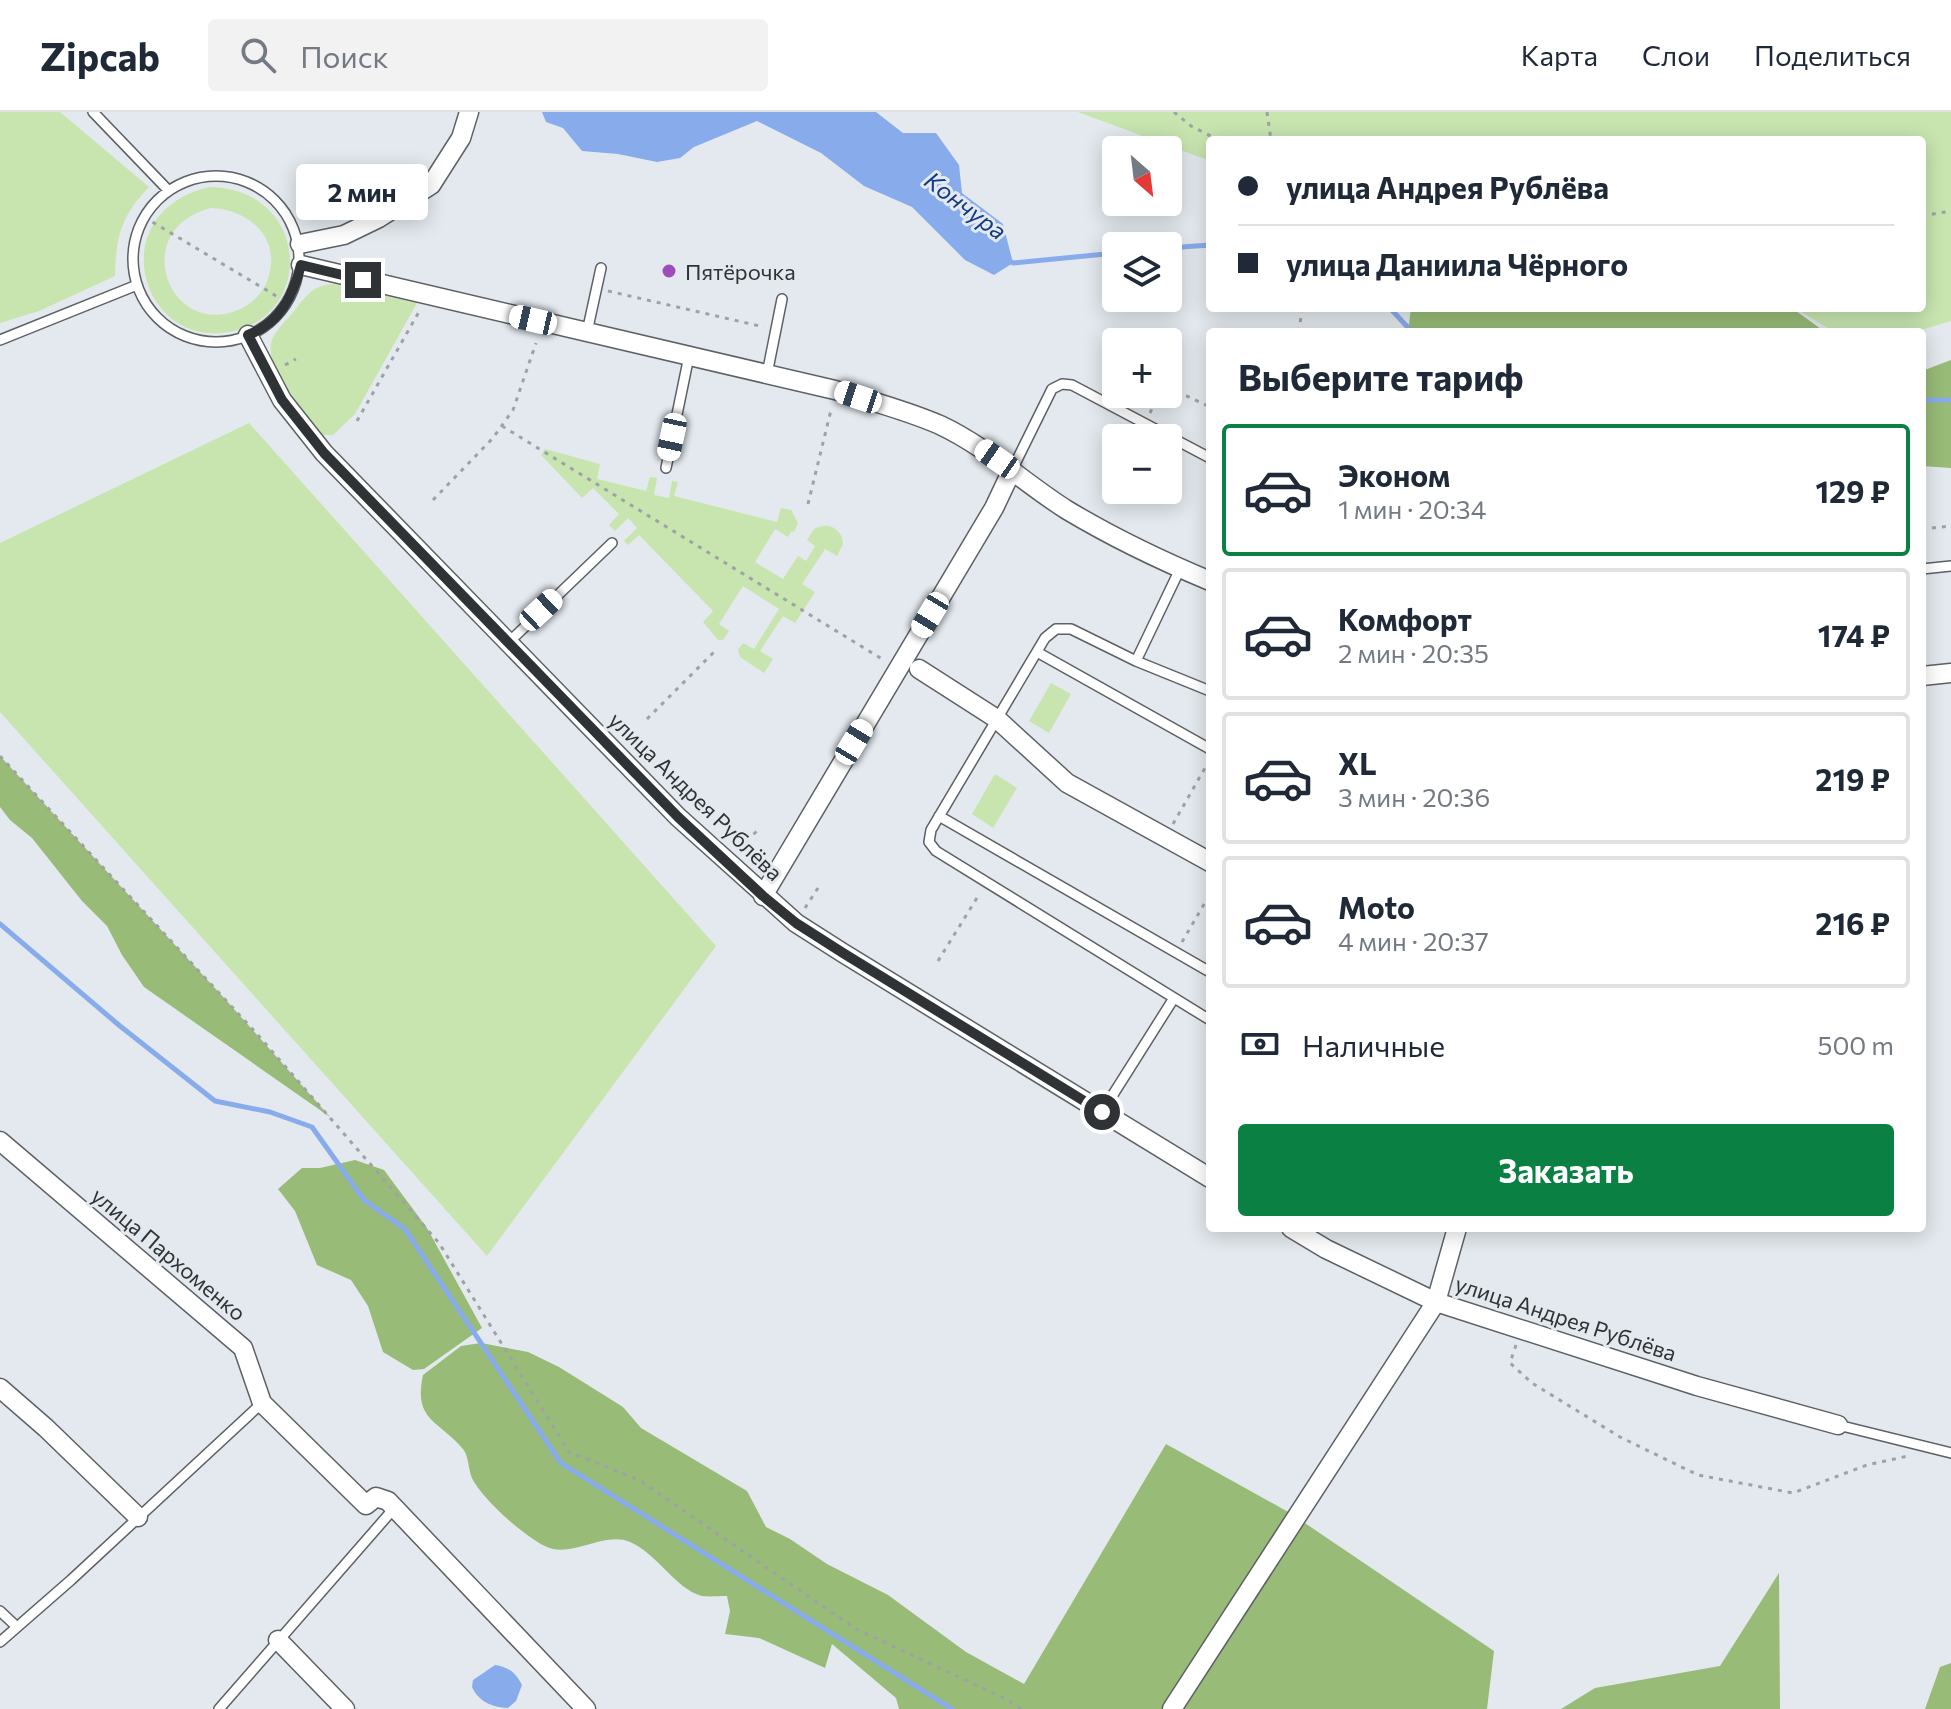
<!DOCTYPE html>
<html lang="ru">
<meta charset="utf-8">
<style>
body{margin:0;font-family:Commissioner,sans-serif;background:#f2f2f3;color:#1f2937;height:100vh;display:flex;flex-direction:column;font-size:30px;white-space:nowrap}
*{box-sizing:border-box;margin:0}
p{font-size:26px;color:#747a83}
.icon{flex:none;width:44px;height:44px;fill:none;stroke:currentColor;stroke-width:2;stroke-linecap:round;stroke-linejoin:round}
.map{position:relative;flex:1;overflow:hidden}
.drawer{position:absolute;left:1206px;top:216px;width:720px;height:904px;display:flex;flex-direction:column;background:#fff;border-radius:8px;box-shadow:0 4px 20px #0003}
.drawer>*{flex:none}
.guide{position:absolute;left:1206px;top:24px;width:720px;height:176px;border-radius:8px;box-shadow:0 4px 20px #0003;display:grid;align-content:center;height:176px;padding:0 32px;background:#fff}
.needle{width:52px;rotate:152deg}
.tools{position:absolute;left:1102px;top:24px;display:grid;gap:16px}
.tools a{display:grid;place-items:center;width:80px;height:80px;border-radius:8px;background:#fff;box-shadow:0 4px 20px #0003;font-size:40px}
.end{position:absolute;width:36px;height:36px;margin:-18px;border:10px solid #303335;background:#fff;box-shadow:0 0 0 4px #fff}
.from{border-radius:50%}
.bubble{position:absolute;height:56px;border-radius:8px;background:#fff;box-shadow:0 4px 20px #0003;font-size:26px;font-weight:700;line-height:56px;text-align:center}
.car{position:absolute;width:24px;height:48px;margin:-24px -12px;border-radius:10px;box-shadow:0 0 6px 2px #0007;background:linear-gradient(#fff 24%,#345 0 40%,#fff 0 76%,#345 0 86%,#fff 0)}
.guide b{display:flex;align-items:center;gap:28px;height:76px;font-size:30px}
.guide b+b{border-top:2px solid #e0e1e3}
.guide i{width:20px;height:20px;background:#1f2937}
ul{padding:0;list-style:none}
li{display:flex;align-items:center;gap:24px;height:132px;margin:0 16px 12px;padding:0 16px;border:4px solid #e0e1e3;border-radius:8px}
li div{flex:1}
li b{display:block;font-size:30px}
li em{font-style:normal;font-weight:700}
li.on{border-color:#0b8043}
li>.icon{width:72px;height:72px;stroke-width:1.5}
h2{padding:0 32px;font-size:36px;line-height:96px}
.pay{display:flex;align-items:center;gap:20px;height:88px;padding:0 32px;font-size:30px}
.pay p{margin-inline-start:auto}
.cta{display:flex;gap:16px;margin-top:auto;padding:16px 32px}
.cta a{flex:1;height:92px;border-radius:8px;background:#0b8043;color:#fff;font-size:32px;font-weight:700;line-height:92px;text-align:center}
header{display:flex;align-items:center;gap:48px;box-sizing:border-box;height:112px;padding:0 40px;background:#fff;border-bottom:2px solid #e0e1e3}
header strong{font-size:38px}
nav{display:flex;gap:44px;margin-inline-start:auto;font-size:28px}
.search{width:560px;height:72px;background:#f2f2f3;display:flex;align-items:center;gap:20px;box-sizing:border-box;padding:0 28px;border-radius:8px;color:#747a83;font-size:30px}
.map>svg:first-child{display:block}
.green{fill:#c8e5b0;fill-rule:evenodd}
.forest{fill:#98bb77}
.water{fill:#88aceb}
.lines{fill:none;stroke-linecap:round;stroke-linejoin:round}
.stream{stroke:#88aceb;stroke-width:5}
.lane-casing{stroke:#5c6165;stroke-width:12}
.street-casing{stroke:#5c6165;stroke-width:21}
.path{stroke:#9ea2a6;stroke-width:3;stroke-dasharray:4 6;stroke-linecap:butt}
.lane{stroke:#fff;stroke-width:9}
.street{stroke:#fff;stroke-width:18}
.route{stroke:#303335;stroke-width:10}
.poi-dot{fill:#9f4cbb;stroke:#e3e9ee;stroke-width:3}
.labels{text-anchor:middle;dominant-baseline:central;stroke-width:6;stroke-linejoin:round;paint-order:stroke}
.poi-label{font-size:22px;fill:#303335;stroke:#e3e9ee;text-anchor:start}
.street-label{font-size:22px;fill:#303335;stroke:#e3e9ee}
.water-label{font-size:24px;font-style:italic;fill:#123b83;stroke:#e3e9ee}
</style>
<header>
<strong>Zipcab</strong>
<div class="search"><svg class="icon" aria-label="search" viewBox="0 0 24 24"><circle cx="10" cy="10" r="6"/><path d="M15 15l6 6"/></svg>Поиск</div>
<nav><a>Карта</a><a>Слои</a><a>Поделиться</a></nav>
</header>
<div class="map">
<svg width="1951" height="1597" viewBox="0 0 1951 1597">
<rect width="100%" height="100%" fill="#e3e9ee"/>
<path class="green" d="M 0,0 L 60,0 L 149,75 C 121,104 116,124 115,164 L 39,199 L 0,211 Z
M 1078,0 L 1951,0 L 1951,209 L 1915,220 L 1834,220 L 1795,196 L 1922,196 L 1922,28 L 1210,28 L 1210,49 Z
M 209,75 C 308,76 316,200 234,219 C 141,241 100,101 209,75 ZM 211,96 C 247,97 280,124 269,163 C 265,179 253,192 238,198 C 168,227 128,117 211,96 Z
M 334,172 L 417,191 L 355,302 L 333,323 L 323,323 C 307,301 262,255 272,228 C 276,217 288,207 295,198 C 307,183 313,173 334,172 Z
M 249,311 L 716,834 L 487,1144 L 0,600 L 0,431 Z
M 545,337 L 600,352 L 597,367 L 646,379 L 650,365 L 657,366 L 654,383 L 669,386 L 672,369 L 678,370 L 674,384 L 777,410 L 781,396 L 791,398 L 798,411 L 794,420 L 792,419 L 788,425 L 775,417 L 755,450 L 783,467 L 798,444 L 806,449 L 815,434 L 807,428 L 814,417 C 826,411 835,413 842,425 L 843,432 L 837,444 L 825,437 L 802,472 L 815,480 L 795,511 L 783,504 L 760,539 L 773,547 L 764,561 L 740,545 L 738,538 L 743,531 L 754,537 L 779,497 L 743,474 L 719,512 L 729,519 L 723,528 L 718,528 L 703,510 L 713,499 L 639,423 L 628,433 L 624,429 L 637,416 L 628,406 L 615,419 L 609,413 L 619,402 L 593,376 L 582,386 L 541,343 Z
M 1051,571 L 1071,582 L 1049,621 L 1029,609 Z
M 995,662 L 1017,676 L 993,716 L 972,702 Z"/>
<path class="forest" d="M 1411,196 L 1792,196 L 1825,220 L 1408,220 Z
M 1951,248 L 1951,356 L 1922,354 L 1922,259 Z
M 0,644 L 225,887 L 330,1005 L 144,875 L 122,843 L 107,814 L 82,789 L 32,726 L 10,708 L 0,695 Z
M 355,1048 L 384,1058 L 427,1116 L 482,1216 L 424,1257 L 413,1258 L 383,1240 L 368,1194 L 351,1168 L 317,1153 L 295,1099 L 278,1077 L 302,1056 L 320,1056 Z
M 481,1231 L 528,1240 L 559,1255 L 623,1295 L 641,1316 L 747,1379 L 766,1415 L 790,1427 L 827,1452 L 888,1483 L 966,1540 L 1024,1572 L 1166,1332 L 1290,1401 L 1494,1539 L 1487,1597 L 899,1597 L 896,1586 L 832,1532 L 825,1556 L 759,1526 L 725,1522 L 730,1499 L 727,1484 C 719,1484 709,1485 702,1484 C 674,1476 658,1442 630,1430 C 606,1420 578,1442 553,1437 C 531,1432 481,1386 472,1366 C 468,1357 469,1344 463,1337 C 439,1308 413,1309 423,1263 L 461,1234 Z
M 1779,1461 L 1780,1597 L 1561,1597 L 1595,1576 L 1720,1554 Z
M 1951,1551 L 1951,1597 L 1925,1597 L 1940,1555 Z"/>
<path class="water" d="M 542,0 L 876,0 L 903,21 L 936,21 L 959,53 L 962,81 L 1003,112 L 1013,151 L 994,163 L 965,148 L 912,95 L 864,74 L 821,41 L 757,9 L 694,35 L 680,46 L 657,50 L 618,42 L 582,39 L 563,16 L 546,10 Z
M 495,1553 C 509,1555 516,1561 522,1573 L 516,1589 L 508,1596 C 492,1595 479,1590 472,1575 L 473,1568 Z"/>
<g class="lines">
<path class="stream" d="M 1168,136 L 1210,133
M 1010,149 L 1013,151 L 1116,141
M 1390,196 L 1412,220
M 1922,288 L 1951,288
M 0,812 L 120,914 L 215,989 L 270,1000 L 312,1015 L 364,1088 L 405,1117 L 561,1351 L 952,1597"/>
<defs>
<path id="lane" d="M 93,0 L 168,78
M133 147a83 83 0 1 1 166 0a83 83 0 1 1-166 0Z
M 587,220 L 601,156
M 0,228 L 137,173
M 767,262 L 782,187
M 666,356 L 689,244
M 1012,358 L 1052,277 L 1062,272 L 1072,273 L 1210,346
M 1922,457 L 1951,454
M 508,531 L 612,431
M 1037,540 L 1210,637
M 1136,549 L 1180,457
M 1210,579 L 1136,549 L 1071,517 L 1056,517 L 1045,526 L 931,718 L 929,730 L 936,739 L 1210,908
M 939,704 L 1210,860
M 1102,1000 L 1174,886
M 1838,1313 L 1951,1341
M 0,1499 L 17,1515
M 0,1530 L 71,1468 L 262,1291
M 219,1597 L 390,1401 L 389,1393"/>
<path id="street" d="M 300,132 L 344,123 L 379,106 L 431,73 L 461,26 L 469,0
M 301,153 L 835,278 C 870,289 906,298 940,313 C 987,335 1024,371 1067,398 C 1112,425 1162,449 1210,469
M 248,223 L 282,288 L 324,341 L 678,705 L 796,811 L 843,841 L 1210,1066
M 919,557 L 997,607 L 1067,671 L 1210,750
M 1922,564 L 1951,561
M 763,784 L 994,396 L 1012,358
M 0,1029 L 243,1236 L 262,1291 L 366,1393 L 376,1385 L 388,1389 L 586,1597
M 1291,1116 L 1326,1137 L 1436,1190 L 1697,1274 L 1838,1313
M 0,1276 L 46,1316 L 138,1405
M 278,1528 L 345,1597
M 1172,1597 L 1436,1190 L 1457,1116"/>
</defs>
<use href="#lane" class="lane-casing"/>
<use href="#street" class="street-casing"/>
<path class="path" d="M 1174,0 L 1191,14 L 1219,28
M 1267,0 L 1271,28
M 1922,104 L 1951,99
M 144,105 L 288,191
M 608,179 L 764,215
M 1299,220 L 1302,196
M 285,253 L 296,247
M 1168,275 L 1210,295
M 1150,301 L 1159,282
M 357,309 L 420,198
M 502,314 L 882,547
M 433,388 L 493,326 L 513,298 L 536,231
M 808,392 L 831,298
M 1922,417 L 1951,414
M 647,607 L 717,537
M 0,644 L 257,922 L 439,1131 L 569,1340 L 639,1368 L 856,1517 L 1006,1587 L 1021,1597
M 1173,712 L 1209,649
M 739,736 L 757,719
M 805,796 L 818,776
M 1182,830 L 1210,782
M 938,849 L 980,781
M 1516,1233 L 1510,1251 L 1532,1271 L 1620,1325 L 1698,1363 L 1793,1381 L 1867,1353 L 1908,1344"/>
<use href="#lane" class="lane"/>
<use href="#street" class="street"/>
</g>
<g class="lines">
<path class="route" d="M 363,168 L 301,153 C 293,184 280,211 248,223 L 282,288 L 324,341 L 678,705 L 763,784 L 796,811 L 843,841 L 1102,1000"/>
</g>
<circle class="poi-dot" cx="669" cy="159" r="8"/>
<g class="labels">
<g class="poi-label">
<text x="685" y="159">Пятёрочка</text>
</g>
<g class="street-label">
<text transform="translate(696 684) rotate(44)">улица Андрея Рублёва</text>
<text transform="translate(169 1142) rotate(40)">улица Пархоменко</text>
<text transform="translate(1566 1206) rotate(18)">улица Андрея Рублёва</text>
</g>
<g class="water-label">
<text transform="translate(966 93) rotate(37)">Кончура</text>
</g>
</g>
</svg>
<div class="tools">
<a><svg class="needle" viewBox="-14 -14 28 28"><path d="M0-13l5 13h-10z" fill="#e53935"/><path d="M0 13l5-13h-10z" fill="#747a83"/></svg></a>
<a><svg class="icon" aria-label="layers" viewBox="0 0 24 24"><path d="M12 4l9 5-9 5-9-5zM3 14l9 5 9-5"/></svg></a>
<a>+</a>
<a>−</a>
</div>
<i class="end from" style="left:1102px;top:1000px"></i>
<i class="end" style="left:363px;top:168px"></i>
<div class="bubble" style="left:296px;top:52px;width:132px">2 мин</div>
<i class="car" style="left:533px;top:208px;rotate:283deg"></i>
<i class="car" style="left:858px;top:285px;rotate:288deg"></i>
<i class="car" style="left:672px;top:325px;rotate:192deg"></i>
<i class="car" style="left:997px;top:347px;rotate:305deg"></i>
<i class="car" style="left:541px;top:498px;rotate:47deg"></i>
<i class="car" style="left:930px;top:503px;rotate:211deg"></i>
<i class="car" style="left:854px;top:630px;rotate:31deg"></i>
<div class="guide">
<b><i class="from"></i>улица Андрея Рублёва</b>
<b><i></i>улица Даниила Чёрного</b>
</div>
<section class="drawer">
<h2>Выберите тариф</h2>
<ul>
<li class="on"><svg class="icon" aria-label="car" viewBox="0 0 24 24"><path d="M5 17H2v-5l4-1 3-4h7l3 4 3 1v5h-3M9 17h6M6 11h13"/><circle cx="7" cy="17" r="2"/><circle cx="17" cy="17" r="2"/></svg><div><b>Эконом</b><p>1 мин · 20:34</p></div><em>129 ₽</em></li>
<li><svg class="icon" aria-label="car" viewBox="0 0 24 24"><path d="M5 17H2v-5l4-1 3-4h7l3 4 3 1v5h-3M9 17h6M6 11h13"/><circle cx="7" cy="17" r="2"/><circle cx="17" cy="17" r="2"/></svg><div><b>Комфорт</b><p>2 мин · 20:35</p></div><em>174 ₽</em></li>
<li><svg class="icon" aria-label="car" viewBox="0 0 24 24"><path d="M5 17H2v-5l4-1 3-4h7l3 4 3 1v5h-3M9 17h6M6 11h13"/><circle cx="7" cy="17" r="2"/><circle cx="17" cy="17" r="2"/></svg><div><b>XL</b><p>3 мин · 20:36</p></div><em>219 ₽</em></li>
<li><svg class="icon" aria-label="car" viewBox="0 0 24 24"><path d="M5 17H2v-5l4-1 3-4h7l3 4 3 1v5h-3M9 17h6M6 11h13"/><circle cx="7" cy="17" r="2"/><circle cx="17" cy="17" r="2"/></svg><div><b>Moto</b><p>4 мин · 20:37</p></div><em>216 ₽</em></li>
</ul>
<div class="pay"><svg class="icon" aria-label="cash" viewBox="0 0 24 24"><path d="M3 7h18v10H3z"/><circle cx="12" cy="12" r="2"/></svg>Наличные<p>500 m</p></div>
<div class="cta"><a>Заказать</a></div>
</section>
</div>
